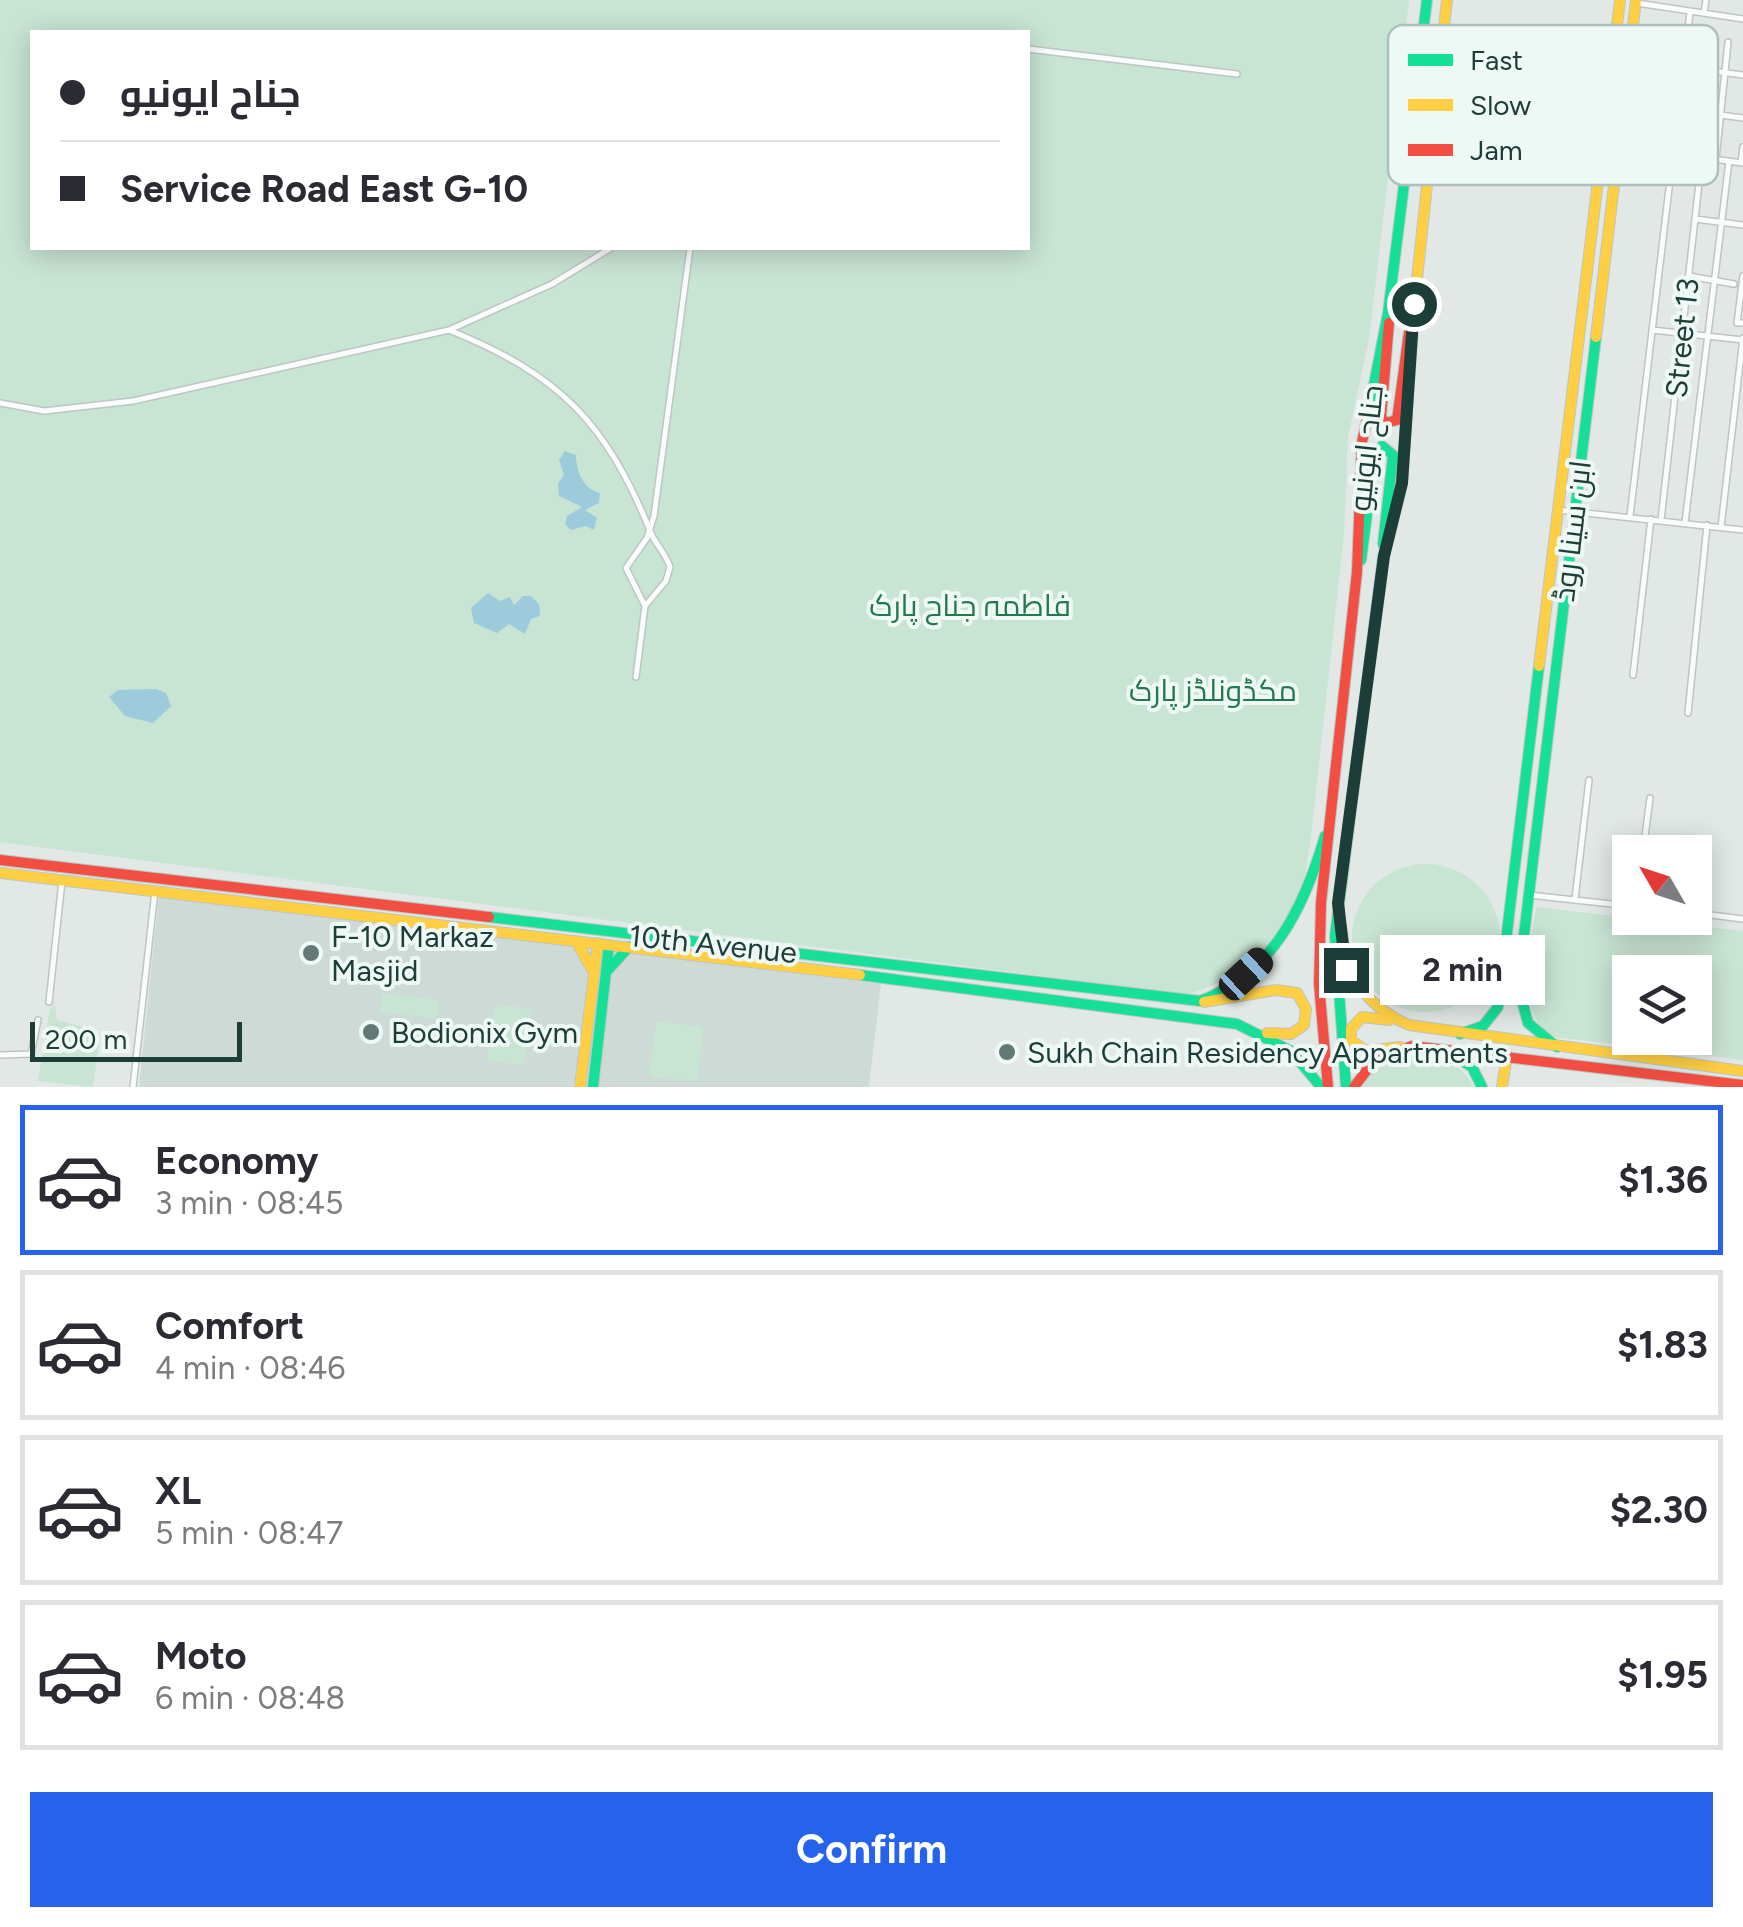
<!DOCTYPE html>
<meta charset="utf-8">
<style>
body{margin:0;font-family:Figtree,Cairo,sans-serif;background:#f7f7f7;color:#2b2b33;height:100vh;display:flex;flex-direction:column;font-size:38px;white-space:nowrap}
*{box-sizing:border-box;margin:0}
p{font-size:32px;color:#7c7c81}
.icon{flex:none;width:55px;height:55px;fill:none;stroke:currentColor;stroke-width:2;stroke-linecap:round;stroke-linejoin:round}
.map{position:relative;height:1087px;overflow:hidden}
.panel{display:flex;flex-direction:column;background:#fff;flex:1}
.panel>*{flex:none}
.banner{position:absolute;left:30px;top:30px;width:1000px;height:220px;border-radius:0px;box-shadow:0 5px 25px #0003;display:grid;align-content:center;height:220px;padding:0 30px;background:#fff}
.needle{width:65px;rotate:309deg}
.buttons{position:absolute;left:1612px;top:835px;display:grid;gap:20px}
.buttons a{display:grid;place-items:center;width:100px;height:100px;border-radius:0px;background:#fff;box-shadow:0 5px 25px #0003;font-size:50px}
.scale{position:absolute;left:30px;bottom:25px;width:212px;box-sizing:border-box;padding-left:10px;border:5px solid #1d3d38;border-top:0;font-size:28px;line-height:35px;white-space:nowrap;color:#1d3d38;-webkit-text-stroke:8px #eef8f4;paint-order:stroke}
.end{position:absolute;width:45px;height:45px;margin:-22px;border:12px solid #1d3d38;background:#fff;box-shadow:0 0 0 5px #fff}
.from{border-radius:50%}
.bubble{position:absolute;height:70px;border-radius:0px;background:#fff;box-shadow:0 5px 25px #0003;font-size:32px;font-weight:700;line-height:70px;text-align:center}
.car{position:absolute;width:30px;height:60px;margin:-30px -15px;border-radius:12px;box-shadow:0 0 8px 2px #0007;background:linear-gradient(#222 24%,#8ab4d8 0 40%,#222 0 76%,#8ab4d8 0 86%,#222 0)}
.banner b{display:flex;align-items:center;gap:35px;height:95px;font-size:38px}
.banner b+b{border-top:2px solid #e1e1e2}
.banner i{width:25px;height:25px;background:#2b2b33}
ul{padding:18px 0 0;list-style:none}
li{display:flex;align-items:center;gap:30px;height:150px;margin:0 20px 15px;padding:0 10px;border:5px solid #e1e1e2;border-radius:0px}
li div{flex:1}
li b{display:block;font-size:38px}
li em{font-style:normal;font-weight:700}
li.current{border-color:#2563eb}
li>.icon{width:90px;height:90px;stroke-width:1.5}
.button{display:flex;gap:20px;margin-top:auto;padding:20px 30px}
.button a{flex:1;height:115px;border-radius:0px;background:#2563eb;color:#fff;font-size:40px;font-weight:700;line-height:115px;text-align:center}
.map>svg:first-child{display:block}
.built{fill:#cedad6}
.green{fill:#c8e4d3;fill-rule:evenodd}
.water{fill:#9cccdc}
.lines{fill:none;stroke-linecap:round;stroke-linejoin:round}
.street-casing{stroke:#bec5c3;stroke-width:8}
.fast-casing{stroke:#bcc6c3;stroke-width:12}
.slow-casing{stroke:#bcc6c3;stroke-width:12}
.jam-casing{stroke:#bcc6c3;stroke-width:12}
.street{stroke:#fafcfb;stroke-width:5}
.fast{stroke:#16e098;stroke-width:10}
.slow{stroke:#ffcf43;stroke-width:10}
.jam{stroke:#f24e42;stroke-width:10}
.route{stroke:#1d3d38;stroke-width:12}
.poi-dot{fill:#627975;stroke:#eef8f4;stroke-width:4}
.labels{text-anchor:middle;dominant-baseline:central;stroke-width:8;stroke-linejoin:round;paint-order:stroke}
.street-label{font-size:30px;fill:#1d3d38;stroke:#eef8f4}
.park-label{font-size:30px;fill:#23784d;stroke:#eef8f4}
.poi-label{font-size:30px;fill:#1d3d38;stroke:#eef8f4;text-anchor:start}
.key{fill:#eef8f4;stroke:#afc0bc;stroke-width:2.5}
.key-label{font-size:28px;fill:#1d3d38}
</style>
<div class="map">
<svg width="1743" height="1087" viewBox="0 0 1743 1087">
<rect width="100%" height="100%" fill="#e1e8e6"/>
<path class="built" d="M 159,895 L 881,984 L 869,1087 L 139,1087 Z"/>
<path class="green" d="M 0,0 L 1409,0 L 1369,339 L 1348,437 L 1344,534 L 1310,845 C 1307,860 1306,877 1301,891 C 1285,937 1231,988 1183,994 L 0,842 ZM 32,32 L 1028,32 L 1028,248 L 32,248 Z
M1352 938a74 74 0 1 1 148 0a74 74 0 1 1-148 0Z
M 1536,907 L 1743,931 L 1743,1060 L 1548,1036 C 1514,999 1530,954 1536,907 ZM 1630,972 L 1695,972 L 1695,1038 L 1630,1038 Z
M 382,993 L 439,1000 L 437,1019 L 380,1012 Z
M 495,1004 L 532,1009 L 524,1066 L 486,1060 Z
M 55,1005 L 57,1020 L 87,1028 L 99,1044 L 93,1087 L 38,1081 L 50,1009 Z
M 656,1021 L 703,1027 L 698,1081 L 649,1077 Z
M 1404,1055 C 1431,1057 1461,1059 1474,1087 L 1363,1087 C 1372,1069 1385,1062 1404,1055 Z"/>
<path class="water" d="M 565,451 L 576,455 C 576,471 583,489 600,493 L 599,503 L 585,510 L 597,518 L 594,530 L 585,526 L 571,530 L 565,524 L 567,516 L 582,507 L 559,496 L 558,484 L 564,475 L 559,460 Z
M 488,593 L 500,601 L 510,597 L 514,605 L 523,596 L 531,596 L 539,604 L 540,616 L 531,619 L 525,634 L 509,624 L 497,633 L 474,623 L 471,608 Z
M 156,689 L 166,693 L 171,706 L 153,723 L 125,716 L 109,697 L 118,690 Z"/>
<g class="lines">
<defs>
<path id="street" d="M 1637,3 L 1743,19
M 1704,13 L 1706,0
M 1028,49 L 1237,74
M 1683,67 L 1743,75
M 1632,103 L 1743,118
M 1630,148 L 1743,163
M 1716,159 L 1728,42
M 1741,162 L 1743,147
M 1695,219 L 1743,225
M 1689,276 L 1734,284
M 1743,276 L 1737,323 L 1743,323
M 449,330 C 560,375 606,422 651,533 C 656,545 666,554 670,567 L 666,581 L 645,606 L 636,677
M 1652,330 L 1743,340
M 0,403 L 44,411 L 133,401 L 449,330 L 552,284 L 611,248
M 1558,510 L 1743,530
M 1630,516 L 1690,12
M 1661,520 L 1702,157
M 1685,523 L 1729,161
M 1721,527 L 1743,338
M 645,606 L 626,568 L 647,538 L 654,516 L 690,248
M 1633,675 L 1651,519
M 1688,713 L 1707,525
M 1643,852 L 1650,798
M 1529,895 L 1630,906
M 1575,899 L 1589,780
M 1695,913 L 1743,919
M 49,1002 L 62,881
M 0,1055 L 31,1054 L 38,1020
M 133,1087 L 155,891"/>
<path id="fast" d="M 1369,410 L 1388,313 L 1427,0
M 1361,560 L 1375,453 L 1382,446 L 1393,455 L 1383,544
M 489,917 L 1200,1001 C 1273,973 1304,908 1325,836
M 608,970 L 629,947
M 860,975 L 1237,1024 L 1291,1051 L 1321,1087
M 1460,1034 L 1483,1026 L 1498,1007 L 1539,666
M 1557,1047 L 1528,1023 L 1518,985 L 1596,337
M 1448,1052 L 1472,1067 L 1482,1087
M 593,1087 L 609,945
M 1346,1087 L 1335,936 L 1383,557 L 1402,483 L 1415,297"/>
<path id="slow" d="M 1415,297 L 1447,0
M 1596,337 L 1636,0
M 1539,666 L 1620,0
M 0,873 L 860,975
M 1340,924 C 1345,973 1363,1005 1409,1025 L 1743,1071
M 576,941 L 594,973
M 1204,1002 L 1276,990 L 1297,993 L 1306,1009 L 1304,1025 L 1291,1034 L 1267,1033
M 1389,1020 L 1362,1017 L 1351,1029 L 1351,1040 L 1366,1051 L 1400,1047
M 580,1087 L 598,943
M 1502,1087 L 1507,1055"/>
<path id="jam" d="M 1389,323 L 1381,417 L 1385,423 L 1397,420 L 1409,332
M 0,860 L 489,917
M 1328,1087 L 1319,984 L 1321,903 L 1357,572 L 1362,442 L 1369,410
M 1354,1087 L 1373,1062 L 1412,1046 L 1743,1085"/>
</defs>
<use href="#street" class="street-casing"/>
<use href="#fast" class="fast-casing"/>
<use href="#slow" class="slow-casing"/>
<use href="#jam" class="jam-casing"/>
<use href="#street" class="street"/>
<use href="#fast" class="fast"/>
<use href="#slow" class="slow"/>
<use href="#jam" class="jam"/>
</g>
<g class="lines">
<path class="route" d="M 1346,970 L 1338,903 L 1384,556 L 1402,483 L 1414,304"/>
</g>
<g class="poi-dot">
<circle cx="311" cy="953" r="10"/>
<circle cx="371" cy="1032" r="10"/>
<circle cx="1007" cy="1052" r="10"/>
</g>
<g class="labels">
<g class="street-label">
<text transform="translate(1682 338) rotate(-84)">Street 13</text>
<text transform="translate(1366 448) rotate(-84)">جناح ایونیو</text>
<text transform="translate(1572 531) rotate(-83)">ابن سینا روڈ</text>
<text transform="translate(713 944) rotate(6)">10th Avenue</text>
</g>
<g class="park-label">
<text x="970" y="605">فاطمہ جناح پارک</text>
<text x="1213" y="690">مکڈونلڈز پارک</text>
</g>
<g class="poi-label">
<text x="331" y="936">F-10 Markaz<tspan x="331" dy="34">Masjid</tspan></text>
<text x="391" y="1032">Bodionix Gym</text>
<text x="1027" y="1052">Sukh Chain Residency Appartments</text>
</g>
</g>
<rect x="1388" y="25" width="330" height="160" rx="15" class="key"/>
<rect x="1408" y="54" width="45" height="12" fill="#16e098"/>
<rect x="1408" y="99" width="45" height="12" fill="#ffcf43"/>
<rect x="1408" y="144" width="45" height="12" fill="#f24e42"/>
<g class="key-label">
<text x="1470" y="70">Fast</text>
<text x="1470" y="115">Slow</text>
<text x="1470" y="160">Jam</text>
</g>
</svg>
<div class="buttons">
<a><svg class="needle" viewBox="-14 -14 28 28"><path d="M0-13l5 13h-10z" fill="#e53935"/><path d="M0 13l5-13h-10z" fill="#7c7c81"/></svg></a>
<a><svg class="icon" aria-label="layers" viewBox="0 0 24 24"><path d="M12 4l9 5-9 5-9-5zM3 14l9 5 9-5"/></svg></a>
</div>
<div class="scale">200 m</div>
<i class="end from" style="left:1414px;top:304px"></i>
<i class="end" style="left:1346px;top:970px"></i>
<div class="bubble" style="left:1380px;top:935px;width:165px">2 min</div>
<i class="car" style="left:1246px;top:974px;rotate:47deg"></i>
<div class="banner">
<b><i class="from"></i>جناح ایونیو</b>
<b><i></i>Service Road East G-10</b>
</div>
</div>
<section class="panel">
<ul>
<li class="current"><svg class="icon" aria-label="car" viewBox="0 0 24 24"><path d="M5 17H2v-5l4-1 3-4h7l3 4 3 1v5h-3M9 17h6M6 11h13"/><circle cx="7" cy="17" r="2"/><circle cx="17" cy="17" r="2"/></svg><div><b>Economy</b><p>3 min · 08:45</p></div><em>$1.36</em></li>
<li><svg class="icon" aria-label="car" viewBox="0 0 24 24"><path d="M5 17H2v-5l4-1 3-4h7l3 4 3 1v5h-3M9 17h6M6 11h13"/><circle cx="7" cy="17" r="2"/><circle cx="17" cy="17" r="2"/></svg><div><b>Comfort</b><p>4 min · 08:46</p></div><em>$1.83</em></li>
<li><svg class="icon" aria-label="car" viewBox="0 0 24 24"><path d="M5 17H2v-5l4-1 3-4h7l3 4 3 1v5h-3M9 17h6M6 11h13"/><circle cx="7" cy="17" r="2"/><circle cx="17" cy="17" r="2"/></svg><div><b>XL</b><p>5 min · 08:47</p></div><em>$2.30</em></li>
<li><svg class="icon" aria-label="car" viewBox="0 0 24 24"><path d="M5 17H2v-5l4-1 3-4h7l3 4 3 1v5h-3M9 17h6M6 11h13"/><circle cx="7" cy="17" r="2"/><circle cx="17" cy="17" r="2"/></svg><div><b>Moto</b><p>6 min · 08:48</p></div><em>$1.95</em></li>
</ul>
<div class="button"><a>Confirm</a></div>
</section>
